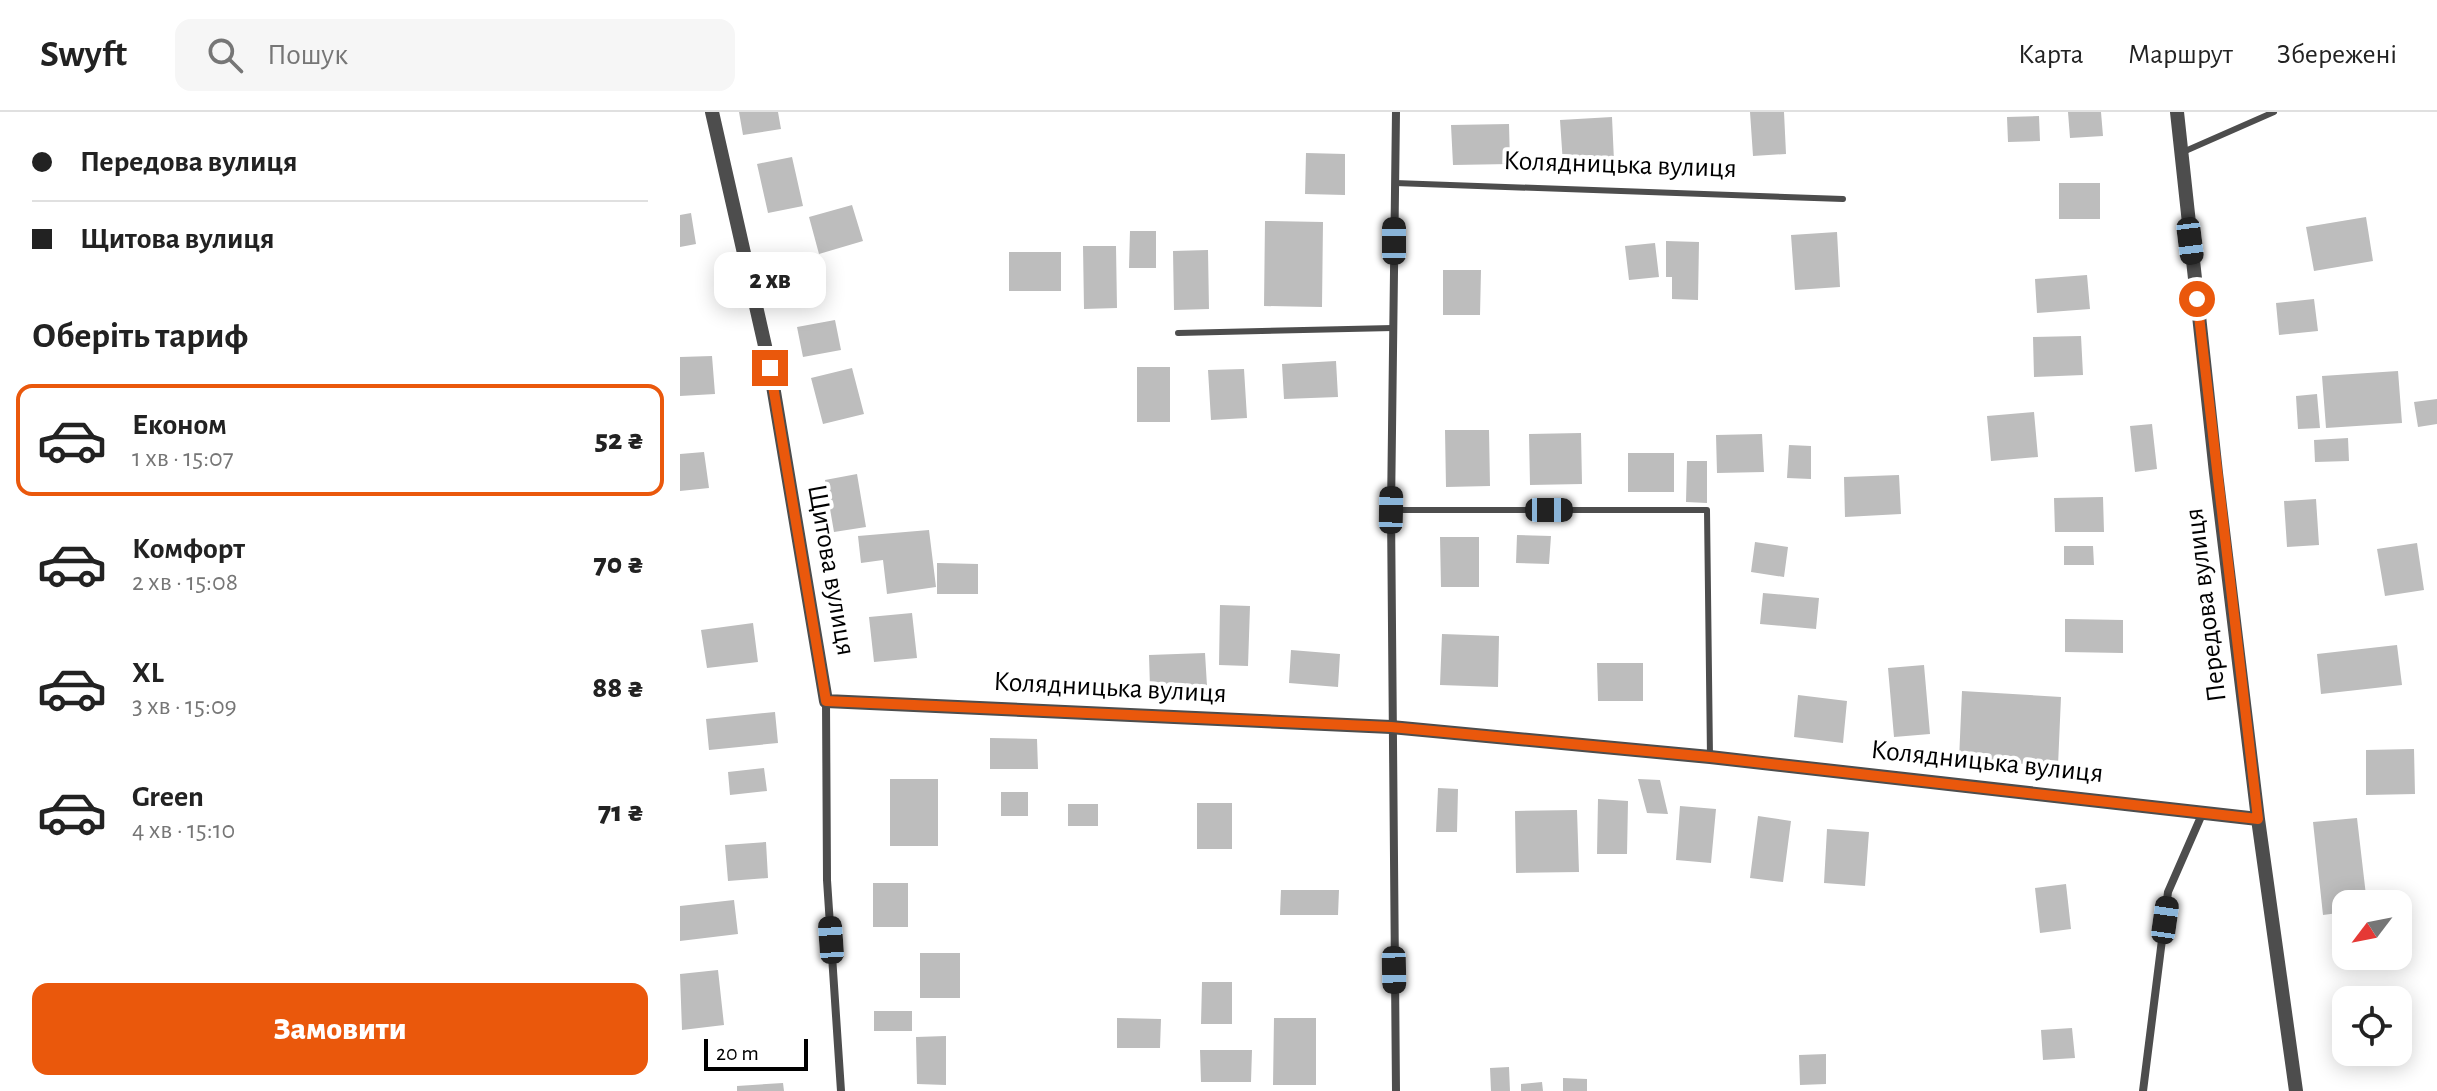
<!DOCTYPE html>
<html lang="uk">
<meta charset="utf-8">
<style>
body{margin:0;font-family:"Alegreya Sans",sans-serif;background:#f6f6f6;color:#222;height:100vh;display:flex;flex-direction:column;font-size:30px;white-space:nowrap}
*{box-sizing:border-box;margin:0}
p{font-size:26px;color:#767676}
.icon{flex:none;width:44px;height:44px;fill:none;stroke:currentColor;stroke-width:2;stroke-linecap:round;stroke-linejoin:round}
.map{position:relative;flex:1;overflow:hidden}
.details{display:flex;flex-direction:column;background:#fff;width:680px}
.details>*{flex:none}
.top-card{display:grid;align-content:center;height:176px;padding:0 32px;background:#fff}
.needle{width:52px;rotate:238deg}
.buttons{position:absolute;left:1652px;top:778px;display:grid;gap:16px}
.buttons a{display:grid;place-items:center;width:80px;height:80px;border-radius:16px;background:#fff;box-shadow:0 4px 20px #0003;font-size:40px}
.scale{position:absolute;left:24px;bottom:20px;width:104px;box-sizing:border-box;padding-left:8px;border:4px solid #000;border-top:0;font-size:22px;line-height:28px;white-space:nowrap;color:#000;-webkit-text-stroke:6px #fff;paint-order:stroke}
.end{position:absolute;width:36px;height:36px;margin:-18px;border:10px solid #ea580c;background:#fff;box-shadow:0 0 0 4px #fff}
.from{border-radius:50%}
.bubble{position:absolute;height:56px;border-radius:16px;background:#fff;box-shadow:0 4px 20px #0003;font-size:26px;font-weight:800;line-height:56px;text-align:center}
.car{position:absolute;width:24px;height:48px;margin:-24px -12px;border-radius:10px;box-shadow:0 0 6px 2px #0007;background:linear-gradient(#222 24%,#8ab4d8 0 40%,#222 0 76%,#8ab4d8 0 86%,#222 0)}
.top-card b{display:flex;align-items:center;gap:28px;height:76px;font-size:30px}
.top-card b+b{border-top:2px solid #e0e0e0}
.top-card i{width:20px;height:20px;background:#222}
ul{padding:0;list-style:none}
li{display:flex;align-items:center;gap:24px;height:112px;margin:0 16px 12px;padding:0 16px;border:4px solid transparent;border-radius:16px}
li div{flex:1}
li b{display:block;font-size:30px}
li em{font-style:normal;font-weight:800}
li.selected{border-color:#ea580c}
li>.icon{width:72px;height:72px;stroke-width:1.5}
h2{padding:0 32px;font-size:36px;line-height:96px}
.primary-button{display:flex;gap:16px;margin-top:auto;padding:16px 32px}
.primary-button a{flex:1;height:92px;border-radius:16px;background:#ea580c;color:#fff;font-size:32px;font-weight:800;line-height:92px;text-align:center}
header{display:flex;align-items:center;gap:48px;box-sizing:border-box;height:112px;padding:0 40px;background:#fff;border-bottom:2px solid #e0e0e0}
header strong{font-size:38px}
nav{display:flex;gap:44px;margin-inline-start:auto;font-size:28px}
.search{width:560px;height:72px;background:#f6f6f6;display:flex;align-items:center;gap:20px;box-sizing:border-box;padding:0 28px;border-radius:16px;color:#767676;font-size:30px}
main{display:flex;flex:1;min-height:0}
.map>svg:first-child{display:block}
.building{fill:#bdbdbd}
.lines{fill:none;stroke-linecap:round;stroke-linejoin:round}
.service{stroke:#4d4d4d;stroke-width:6}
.minor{stroke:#4d4d4d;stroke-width:8}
.tertiary{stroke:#4d4d4d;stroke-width:14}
.route{stroke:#ea580c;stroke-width:10}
.labels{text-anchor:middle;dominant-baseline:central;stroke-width:8;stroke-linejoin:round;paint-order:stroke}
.street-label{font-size:28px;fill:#000;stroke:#fff}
</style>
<header>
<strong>Swyft</strong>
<div class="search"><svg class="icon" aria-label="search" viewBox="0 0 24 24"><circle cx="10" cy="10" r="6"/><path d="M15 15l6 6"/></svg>Пошук</div>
<nav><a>Карта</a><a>Маршрут</a><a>Збережені</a></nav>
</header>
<main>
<section class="details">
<div class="top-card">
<b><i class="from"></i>Передова вулиця</b>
<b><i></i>Щитова вулиця</b>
</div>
<h2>Оберіть тариф</h2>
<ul>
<li class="selected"><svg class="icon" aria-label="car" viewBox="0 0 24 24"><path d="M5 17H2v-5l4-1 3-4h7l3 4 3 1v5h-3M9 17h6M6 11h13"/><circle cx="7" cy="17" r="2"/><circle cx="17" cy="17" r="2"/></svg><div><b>Економ</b><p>1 хв · 15:07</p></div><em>52 ₴</em></li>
<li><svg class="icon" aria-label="car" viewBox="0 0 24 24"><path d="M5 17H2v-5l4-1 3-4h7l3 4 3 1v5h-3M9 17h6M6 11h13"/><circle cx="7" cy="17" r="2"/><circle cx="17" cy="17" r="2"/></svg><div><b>Комфорт</b><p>2 хв · 15:08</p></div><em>70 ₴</em></li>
<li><svg class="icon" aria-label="car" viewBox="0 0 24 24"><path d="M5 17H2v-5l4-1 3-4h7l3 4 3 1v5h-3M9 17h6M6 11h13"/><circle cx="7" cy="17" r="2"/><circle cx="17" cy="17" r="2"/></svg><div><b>XL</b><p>3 хв · 15:09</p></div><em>88 ₴</em></li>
<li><svg class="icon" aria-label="car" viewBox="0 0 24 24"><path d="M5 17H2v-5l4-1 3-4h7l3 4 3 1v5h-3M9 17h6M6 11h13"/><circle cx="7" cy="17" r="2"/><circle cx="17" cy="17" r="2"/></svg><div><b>Green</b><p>4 хв · 15:10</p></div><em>71 ₴</em></li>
</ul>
<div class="primary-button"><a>Замовити</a></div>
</section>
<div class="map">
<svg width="1757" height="979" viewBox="0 0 1757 979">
<rect width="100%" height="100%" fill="#fff"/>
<path class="building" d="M 59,0 L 98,0 L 101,17 L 63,23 Z
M 1070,0 L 1104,0 L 1106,42 L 1073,44 Z
M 1388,0 L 1421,0 L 1423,24 L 1390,26 Z
M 1359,4 L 1360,29 L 1328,30 L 1327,5 Z
M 932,5 L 934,49 L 883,52 L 880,8 Z
M 829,12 L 830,52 L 773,53 L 771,13 Z
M 626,41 L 665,42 L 665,83 L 625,82 Z
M 112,45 L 123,94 L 88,101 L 77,52 Z
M 1379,71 L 1420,71 L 1420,107 L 1379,107 Z
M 172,93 L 183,129 L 139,142 L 129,105 Z
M 11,101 L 16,132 L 0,135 L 0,103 Z
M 1686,105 L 1693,149 L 1634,159 L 1626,115 Z
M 585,109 L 643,110 L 642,195 L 584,194 Z
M 450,119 L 476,119 L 476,156 L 449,156 Z
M 1157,120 L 1160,175 L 1115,178 L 1111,123 Z
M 986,129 L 1019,130 L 1018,188 L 992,187 L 992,165 L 986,165 Z
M 975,131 L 979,165 L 949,168 L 945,134 Z
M 403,134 L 436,134 L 437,196 L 404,197 Z
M 528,138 L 529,197 L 494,198 L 493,139 Z
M 329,140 L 381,140 L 381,179 L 329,179 Z
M 763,158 L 801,158 L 800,203 L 763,203 Z
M 1407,163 L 1410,197 L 1357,201 L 1355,167 Z
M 1634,187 L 1638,219 L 1599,223 L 1596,191 Z
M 155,208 L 161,238 L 123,245 L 117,215 Z
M 1401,224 L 1403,263 L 1354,265 L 1353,225 Z
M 32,244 L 35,282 L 0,284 L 0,245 Z
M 656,249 L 658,285 L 604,287 L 602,252 Z
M 457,255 L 490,255 L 490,310 L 457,310 Z
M 172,256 L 184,302 L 143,312 L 131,266 Z
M 564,257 L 567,306 L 531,308 L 528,258 Z
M 1718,259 L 1722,311 L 1646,316 L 1642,264 Z
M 1637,282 L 1640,316 L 1618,317 L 1616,284 Z
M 1757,287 L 1757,312 L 1738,315 L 1734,290 Z
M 1354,300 L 1358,345 L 1311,349 L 1307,304 Z
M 1472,312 L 1477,357 L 1455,360 L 1450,314 Z
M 765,318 L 809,318 L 810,374 L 766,375 Z
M 901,321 L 902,372 L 850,373 L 849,322 Z
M 1082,322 L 1084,360 L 1037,361 L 1036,323 Z
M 1668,326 L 1669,349 L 1635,350 L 1634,328 Z
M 1109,333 L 1131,334 L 1131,367 L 1107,366 Z
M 24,340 L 29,376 L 0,379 L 0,342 Z
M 948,341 L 994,341 L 994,380 L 948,380 Z
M 1007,349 L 1027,349 L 1027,391 L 1006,390 Z
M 177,362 L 186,415 L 154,420 L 145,368 Z
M 1219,363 L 1221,402 L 1165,405 L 1164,365 Z
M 1423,385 L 1424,420 L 1375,420 L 1374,386 Z
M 1636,387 L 1639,433 L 1607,435 L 1604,389 Z
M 249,418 L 256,475 L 207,482 L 203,448 L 181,451 L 178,424 Z
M 837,423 L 871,424 L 869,452 L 836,451 Z
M 760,425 L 799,425 L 799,475 L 761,475 Z
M 1075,430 L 1108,435 L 1104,465 L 1071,460 Z
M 1737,431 L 1744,478 L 1705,484 L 1697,437 Z
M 1384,434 L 1413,434 L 1414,453 L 1384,453 Z
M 257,451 L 298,452 L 298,482 L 257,482 Z
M 1083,481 L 1139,486 L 1136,517 L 1080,512 Z
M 540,493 L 570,494 L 568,554 L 539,553 Z
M 232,501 L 237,546 L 194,550 L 189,505 Z
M 1385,507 L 1443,508 L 1443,541 L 1385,540 Z
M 73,511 L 78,550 L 27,556 L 21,518 Z
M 762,522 L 819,524 L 818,575 L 760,573 Z
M 1717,533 L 1722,573 L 1641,582 L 1637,542 Z
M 611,538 L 660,542 L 658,575 L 609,571 Z
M 525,541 L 527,574 L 470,576 L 469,543 Z
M 917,551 L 963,551 L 963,589 L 918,589 Z
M 1244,553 L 1250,622 L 1214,625 L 1208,556 Z
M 1282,579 L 1381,585 L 1378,654 L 1279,648 Z
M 1118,583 L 1167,589 L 1163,631 L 1114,625 Z
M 95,600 L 98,631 L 29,638 L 26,607 Z
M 310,626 L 357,627 L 358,657 L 310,657 Z
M 1734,637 L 1735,682 L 1686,683 L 1686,638 Z
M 84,656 L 87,679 L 50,683 L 48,660 Z
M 210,667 L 258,667 L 258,734 L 210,734 Z
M 958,667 L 980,668 L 988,702 L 967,701 Z
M 758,676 L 778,677 L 777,720 L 756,720 Z
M 321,680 L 348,680 L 348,704 L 321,704 Z
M 918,687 L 948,689 L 947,742 L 917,742 Z
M 517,691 L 552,691 L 552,737 L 517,737 Z
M 388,692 L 418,692 L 418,714 L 388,714 Z
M 1000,694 L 1036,697 L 1031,751 L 996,748 Z
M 897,698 L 899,760 L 836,761 L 835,699 Z
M 1078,704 L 1111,709 L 1103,770 L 1070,766 Z
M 1677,706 L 1687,792 L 1666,792 L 1666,800 L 1643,803 L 1633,710 Z
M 1147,717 L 1189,720 L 1185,774 L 1144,771 Z
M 86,730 L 88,766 L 48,769 L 45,733 Z
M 193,771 L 228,771 L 228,815 L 193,815 Z
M 1386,772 L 1391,817 L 1360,821 L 1355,776 Z
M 601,778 L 659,778 L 658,803 L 600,803 Z
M 54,788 L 58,822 L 0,829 L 0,794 Z
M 240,841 L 280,841 L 280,886 L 240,886 Z
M 38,858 L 44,913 L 2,918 L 0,862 Z
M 522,870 L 552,870 L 552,912 L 521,912 Z
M 194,899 L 232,899 L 232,919 L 194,919 Z
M 437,906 L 481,907 L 480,936 L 437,936 Z
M 594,906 L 636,906 L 636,973 L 593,973 Z
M 1392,916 L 1395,946 L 1363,948 L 1361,918 Z
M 266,924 L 266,973 L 237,972 L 236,925 Z
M 520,938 L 572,938 L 571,970 L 521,970 Z
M 1146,942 L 1146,972 L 1120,973 L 1119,943 Z
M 829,955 L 830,979 L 811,979 L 810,956 Z
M 883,966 L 907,967 L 907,979 L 883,979 Z
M 862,970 L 863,979 L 841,979 L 841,972 Z
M 103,971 L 104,979 L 57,979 L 57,974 Z"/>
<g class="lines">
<path class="service" d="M 1503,40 L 1594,0
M 715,71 L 1163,87
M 498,221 L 713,216
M 711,398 L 1027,398 L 1030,645"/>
<path class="minor" d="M 716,0 L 711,398 L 716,979
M 146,589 L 147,768 L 161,979
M 1463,979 L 1488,780 L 1523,700"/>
<path class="tertiary" d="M 32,0 L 90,256 L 146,589 L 711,615 L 1030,645 L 1578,707
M 1497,0 L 1536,361 L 1578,707 L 1616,979"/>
</g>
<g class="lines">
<path class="route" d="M 90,256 L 146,589 L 711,615 L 1030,645 L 1578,707 L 1517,187"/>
</g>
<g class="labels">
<g class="street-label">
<text transform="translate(940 53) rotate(2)">Колядницька вулиця</text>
<text transform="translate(151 458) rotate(80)">Щитова вулиця</text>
<text transform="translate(1526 493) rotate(-97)">Передова вулиця</text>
<text transform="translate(430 576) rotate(3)">Колядницька вулиця</text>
<text transform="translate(1307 650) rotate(6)">Колядницька вулиця</text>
</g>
</g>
</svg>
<div class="buttons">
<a><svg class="needle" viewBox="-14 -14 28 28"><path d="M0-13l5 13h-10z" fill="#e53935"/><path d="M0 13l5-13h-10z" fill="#767676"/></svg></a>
<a><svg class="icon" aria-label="locate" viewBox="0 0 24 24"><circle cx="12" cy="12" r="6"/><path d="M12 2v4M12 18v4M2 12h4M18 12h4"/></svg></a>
</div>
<div class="scale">20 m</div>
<i class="end from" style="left:1517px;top:187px"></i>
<i class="end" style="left:90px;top:256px"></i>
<div class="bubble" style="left:34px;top:140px;width:112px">2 хв</div>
<i class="car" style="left:714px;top:129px;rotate:0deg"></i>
<i class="car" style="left:1510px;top:129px;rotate:173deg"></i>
<i class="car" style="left:711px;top:398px;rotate:1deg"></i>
<i class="car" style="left:869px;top:398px;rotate:90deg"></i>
<i class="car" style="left:1485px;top:808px;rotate:8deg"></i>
<i class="car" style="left:151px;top:828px;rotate:356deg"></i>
<i class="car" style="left:714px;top:858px;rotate:179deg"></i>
</div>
</main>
